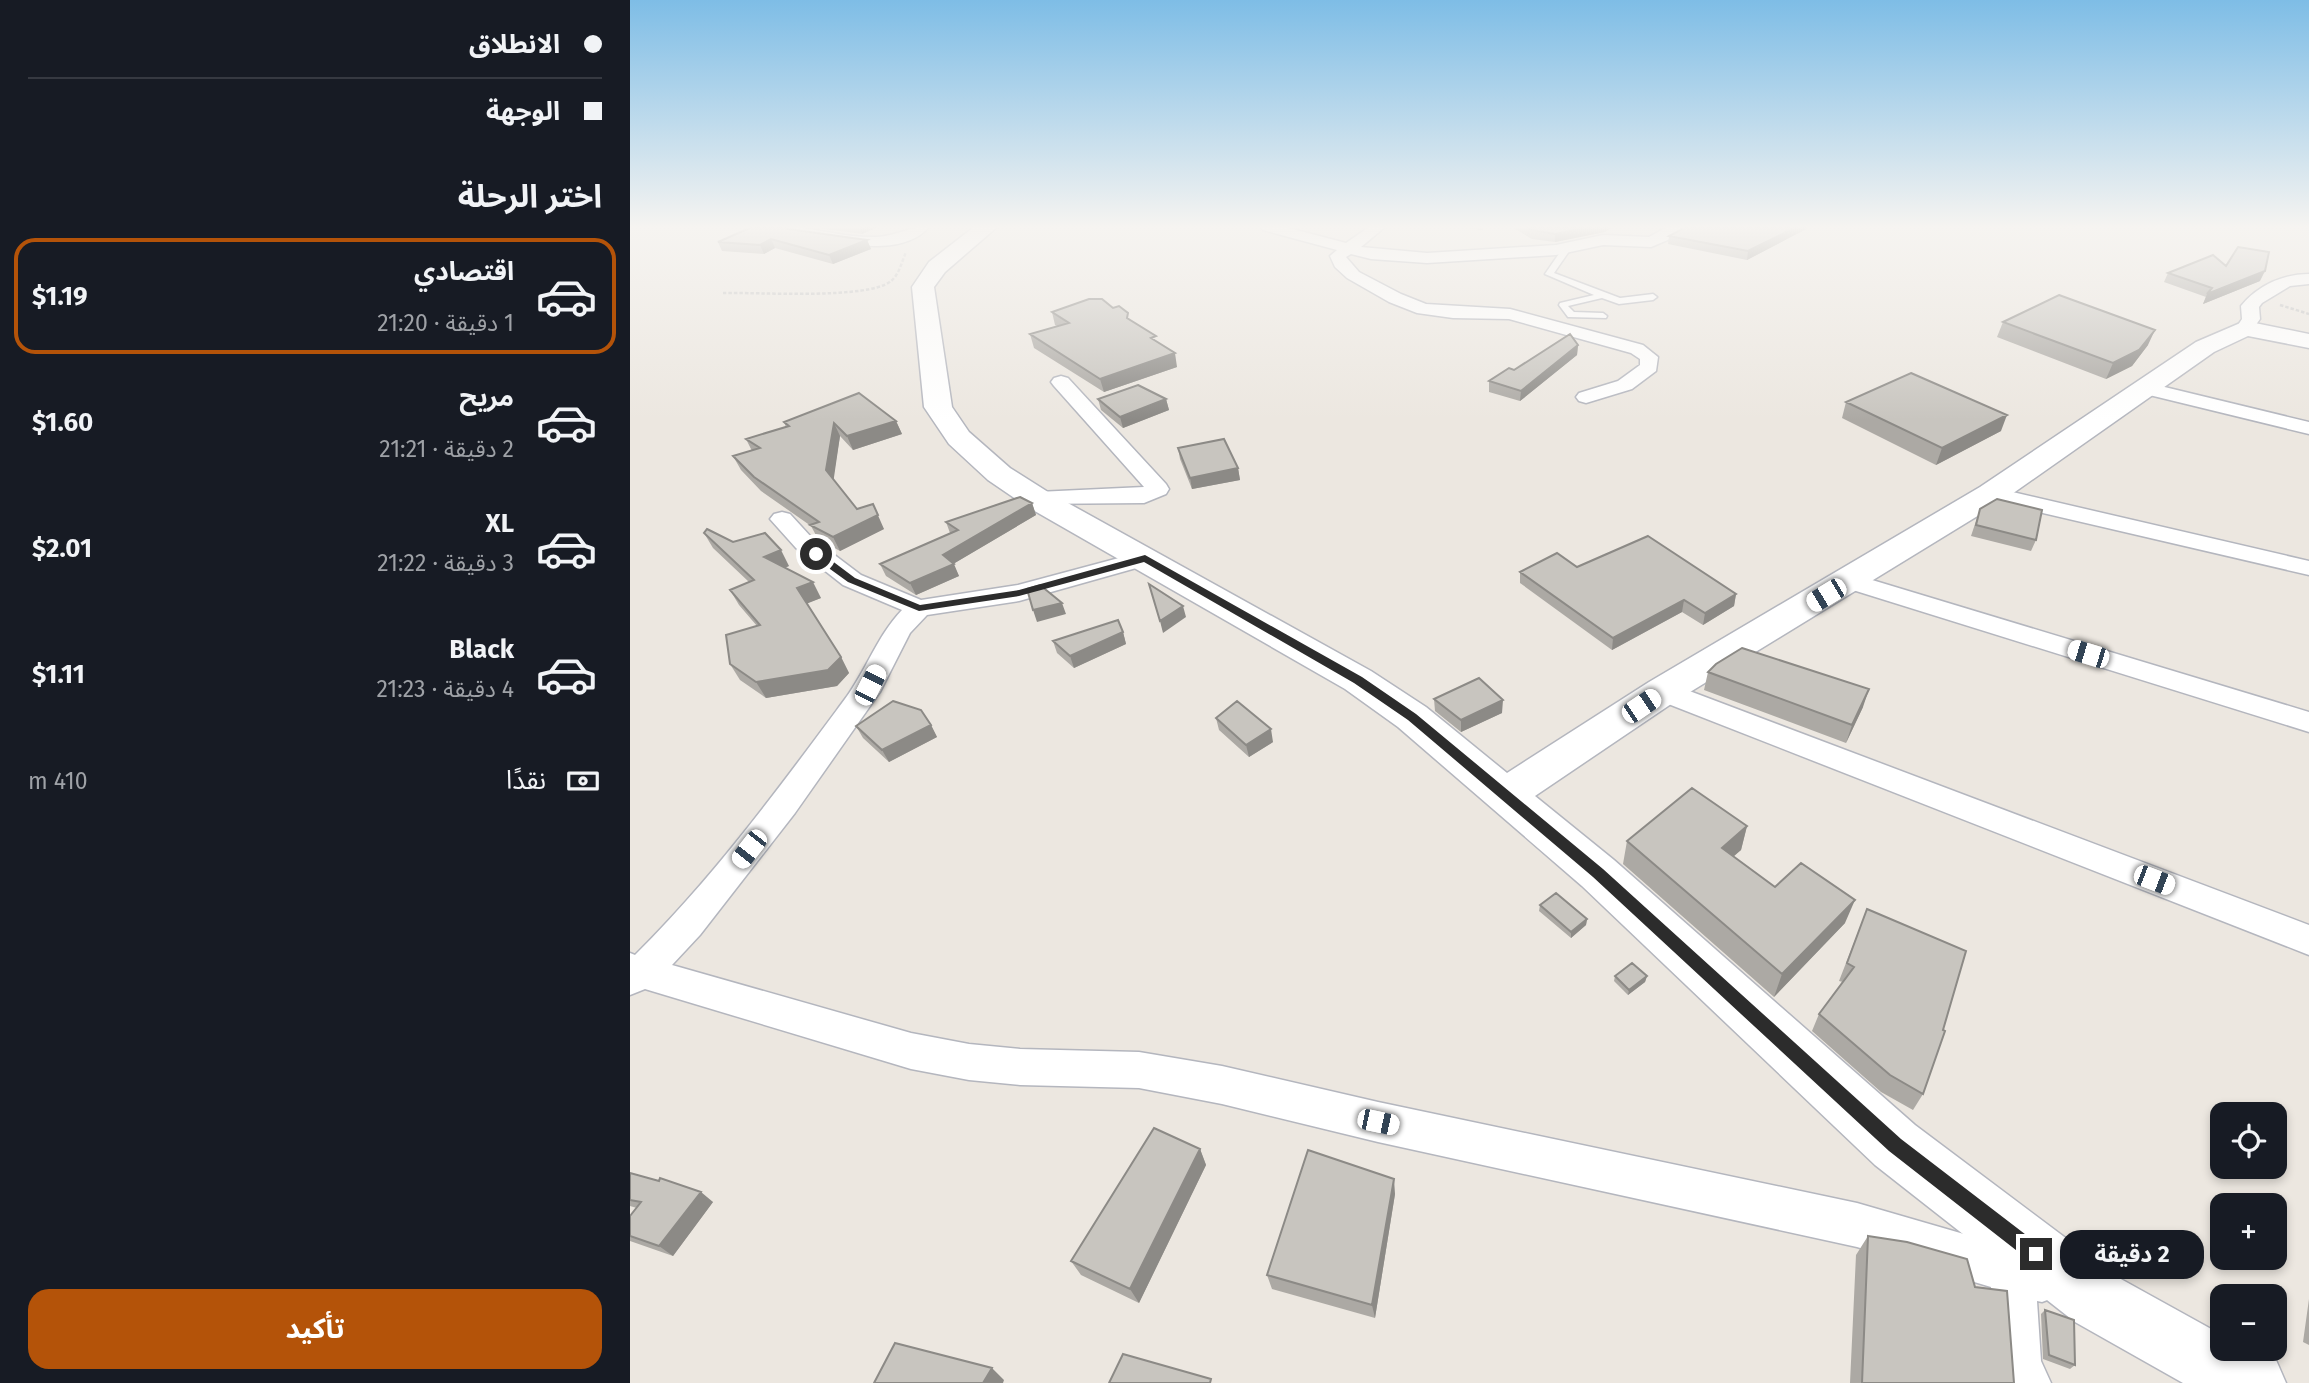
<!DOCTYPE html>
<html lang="ar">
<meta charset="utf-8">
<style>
body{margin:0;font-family:"Fira Sans","Noto Sans Arabic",sans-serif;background:#20242c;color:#f1f3f6;direction:rtl;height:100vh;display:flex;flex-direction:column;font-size:26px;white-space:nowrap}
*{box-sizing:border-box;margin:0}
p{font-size:23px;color:#9ea1a6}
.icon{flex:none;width:38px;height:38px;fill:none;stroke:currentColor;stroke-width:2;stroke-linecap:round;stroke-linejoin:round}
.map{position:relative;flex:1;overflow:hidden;direction:ltr}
.side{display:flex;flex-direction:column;background:#171b24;width:630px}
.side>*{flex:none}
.banner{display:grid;align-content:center;height:154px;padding:0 28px;background:#171b24}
.fabs{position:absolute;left:1580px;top:1102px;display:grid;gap:14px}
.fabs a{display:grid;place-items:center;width:77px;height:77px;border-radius:14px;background:#171b24;box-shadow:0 4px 10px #0003;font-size:35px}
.end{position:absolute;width:32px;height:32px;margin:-16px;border:9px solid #2c2c2c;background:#fff;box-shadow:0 0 0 4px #fff}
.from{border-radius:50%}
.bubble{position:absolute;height:49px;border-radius:21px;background:#171b24;box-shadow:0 4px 10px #0003;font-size:23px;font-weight:700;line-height:49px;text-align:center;direction:rtl}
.car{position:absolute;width:21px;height:42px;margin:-21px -10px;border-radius:9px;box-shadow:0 0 5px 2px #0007;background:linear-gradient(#fff 24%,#345 0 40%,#fff 0 76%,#345 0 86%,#fff 0)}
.banner b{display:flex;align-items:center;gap:24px;height:66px;font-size:26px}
.banner b+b{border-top:2px solid #363941}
.banner i{width:18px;height:18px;background:#f1f3f6}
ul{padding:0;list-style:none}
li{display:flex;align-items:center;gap:21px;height:116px;margin:0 14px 10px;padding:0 14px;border:4px solid transparent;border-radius:21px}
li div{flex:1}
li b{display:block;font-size:26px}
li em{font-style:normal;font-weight:700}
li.on{border-color:#b45309}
li>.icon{width:63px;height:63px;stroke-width:1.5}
h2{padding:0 28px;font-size:32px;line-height:84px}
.pay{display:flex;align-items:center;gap:18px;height:77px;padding:0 28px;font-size:26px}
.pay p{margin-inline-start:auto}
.primary-button{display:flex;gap:14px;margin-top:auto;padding:14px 28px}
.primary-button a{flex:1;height:80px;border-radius:21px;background:#b45309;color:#fff;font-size:28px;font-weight:700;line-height:80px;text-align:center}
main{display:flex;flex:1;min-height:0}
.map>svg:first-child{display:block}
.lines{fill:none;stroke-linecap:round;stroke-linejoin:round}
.lane-casing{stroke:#b4b6be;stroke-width:3}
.street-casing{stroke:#b4b6be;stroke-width:3}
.secondary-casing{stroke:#b4b6be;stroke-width:3}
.path{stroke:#c4c4c4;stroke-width:2.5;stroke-dasharray:3.5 2;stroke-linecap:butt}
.lane{fill:#fff;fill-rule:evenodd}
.street{fill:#fff;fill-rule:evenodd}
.secondary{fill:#fff;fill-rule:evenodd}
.wall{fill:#aca9a4}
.shaded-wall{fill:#8c8a86}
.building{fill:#c8c5bf;stroke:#8c8a86;stroke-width:2}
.route{fill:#2c2c2c}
</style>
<main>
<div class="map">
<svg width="1679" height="1383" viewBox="0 0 1679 1383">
<rect width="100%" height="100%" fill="#ece7e0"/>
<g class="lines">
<defs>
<path id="lane" d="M 935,245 L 942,247 L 924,273 L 990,298 L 1023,294 L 1027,297 L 1023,300 L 989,304 L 972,298 L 938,306 L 944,312 L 973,313 L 977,316 L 976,318 L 938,317 L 929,305 L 930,303 L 964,295 L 915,274 Z"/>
<path id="street" d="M 165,227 C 192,230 219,238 247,237 C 266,236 280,226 299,227 C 269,261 201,240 162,236 L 154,231 L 157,228 Z
M 631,227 L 655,227 L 716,243 L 739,227 L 755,227 L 731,247 L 797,253 L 926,245 L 973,235 L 1019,237 L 1037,227 L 1053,227 L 1040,239 L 1021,247 L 973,245 L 926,255 L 797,263 L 741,259 L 721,254 L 716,257 L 729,272 L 771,294 L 796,304 L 880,309 L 1013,345 L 1028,357 L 1026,371 L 1002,389 L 956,403 L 949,401 L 946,397 L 949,393 L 988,381 L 1010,365 L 1010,359 L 1001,353 L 879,319 L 823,318 L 787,313 L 759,302 L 717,278 L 705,267 L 700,256 L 707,250 L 633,230 Z
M 1679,274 L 1679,284 L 1660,286 L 1632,303 L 1629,307 L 1630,319 L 1621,332 L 1609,332 L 1606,328 L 1612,319 L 1611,306 C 1628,285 1653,274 1679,274 Z
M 431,376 L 438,378 L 536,484 L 539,489 L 536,494 L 514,503 L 399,504 L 396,499 L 399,494 L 407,492 L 514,487 L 424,386 L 421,382 L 424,378 Z
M 1514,382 L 1679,422 L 1679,434 L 1507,392 L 1504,388 Z
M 1361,487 L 1679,561 L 1679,575 L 1353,499 L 1350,494 L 1353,489 Z
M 152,512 L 160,514 L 182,538 L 231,575 L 291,600 L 388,585 L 515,551 L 524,553 L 527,558 L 524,563 L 389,601 L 297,615 L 280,633 L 250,692 L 165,813 L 70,935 L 42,965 L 281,1033 L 339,1044 L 390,1049 L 509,1052 L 592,1066 L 748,1102 L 1227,1203 L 1382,1248 L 1428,1264 L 1434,1280 L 1428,1296 L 1412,1302 L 1407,1301 L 1411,1361 L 1421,1383 L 1373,1383 L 1365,1362 L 1361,1287 L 1227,1247 L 748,1142 L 592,1104 L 509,1088 L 390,1085 L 339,1080 L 281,1069 L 15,989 L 0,995 L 0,953 L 5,955 C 84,877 149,788 215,699 C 236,671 247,636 272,610 L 213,585 L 166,548 L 140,519 L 144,514 Z
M 1219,573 L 1679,712 L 1679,732 L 1210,586 L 1207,581 L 1210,576 Z
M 1033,681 L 1679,925 L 1679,955 L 1023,698 L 1019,691 L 1023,684 Z"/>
<path id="secondary" d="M 344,227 L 367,227 L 315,272 L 304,287 L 322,407 L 339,432 L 380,468 L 418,492 L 741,671 L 796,707 L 877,773 L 1019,682 L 1350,487 L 1566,342 L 1615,321 L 1679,334 L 1679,348 L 1618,336 L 1584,352 L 1372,501 L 1047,700 L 905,796 L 984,860 L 1285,1125 L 1489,1278 L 1592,1335 L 1592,1349 L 1624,1349 L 1646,1360 L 1656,1383 L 1553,1383 L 1445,1322 L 1245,1165 L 952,886 L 768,727 L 715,689 L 396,506 L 358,480 L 319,444 L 294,407 L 282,287 L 299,262 Z"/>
</defs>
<use href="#lane" class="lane-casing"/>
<use href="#street" class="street-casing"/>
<use href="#secondary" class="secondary-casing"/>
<path class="path" d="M 93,293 C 126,292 238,300 261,281 C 269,275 272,261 276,252
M 1650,305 L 1679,314"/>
<use href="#lane" class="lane"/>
<use href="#street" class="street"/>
<use href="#secondary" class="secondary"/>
</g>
<path class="wall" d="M 122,227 L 159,227 L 155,228 L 158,229 L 237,240 L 241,249 L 203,264 L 145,248 L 134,254 L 92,251 L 88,242 Z
M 182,227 L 248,227 L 232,234 Z
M 832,227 L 856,227 L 852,230 Z
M 882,227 L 982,227 L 975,232 L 925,242 L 902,239 Z
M 1056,227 L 1178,227 L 1176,229 L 1117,260 L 1038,244 L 1039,236 Z
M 1596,266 L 1630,281 L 1573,304 L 1576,297 L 1534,282 L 1538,273 Z
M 483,308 L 499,319 L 527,342 L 547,367 L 474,392 L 404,348 L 400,334 L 427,326 L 425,325 L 422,312 Z
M 1373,322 L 1518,345 L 1502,366 L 1476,379 L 1367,337 Z
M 948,345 L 947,355 L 890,401 L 859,392 L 859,381 L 884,370 Z
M 468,399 L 536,399 L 539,410 L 493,428 L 471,410 Z
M 1216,402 L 1371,431 L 1306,465 L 1212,418 Z
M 266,421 L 272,434 L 223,450 L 210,436 L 203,479 L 227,509 L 254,529 L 210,551 L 188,539 L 181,526 L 131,491 L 111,470 L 103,456 L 122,451 L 116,439 L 156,427 L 154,422 Z
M 548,448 L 608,468 L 610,480 L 562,489 L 550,459 Z
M 402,503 L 406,515 L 323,564 L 329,576 L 286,595 L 256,576 L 250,564 L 320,533 L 316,522 Z
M 1350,509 L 1406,540 L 1401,551 L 1341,536 Z
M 74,533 L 103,542 L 159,566 L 154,568 L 191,598 L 177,603 L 211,657 L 219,673 L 207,686 L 136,698 L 110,680 L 100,664 L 127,626 L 109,605 L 100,590 L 119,582 L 83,548 Z
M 947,567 L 1106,594 L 1104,606 L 1073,625 L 1052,612 L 982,650 L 890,583 L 890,572 Z
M 493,632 L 496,644 L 444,668 L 427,653 L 423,641 Z
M 1078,672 L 1233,707 L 1216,743 L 1074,690 Z
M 804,699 L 872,713 L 831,732 L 805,711 Z
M 586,718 L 643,742 L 619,757 L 589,730 Z
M 301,725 L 307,737 L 259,762 L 233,738 L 226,726 Z
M 1117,826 L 1111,850 L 1103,856 L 1145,887 L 1215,923 L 1144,997 L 993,864 L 997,841 Z
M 910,905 L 957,919 L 956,925 L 941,938 L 909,911 Z
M 1237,909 L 1293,1094 L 1283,1110 L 1251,1092 L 1182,1031 L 1189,1014 L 1213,982 L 1209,981 Z
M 985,976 L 1017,976 L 1015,982 L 998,995 L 984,981 Z
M 570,1149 L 576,1165 L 509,1303 L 451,1275 L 441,1261 Z
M 0,1173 L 83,1202 L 43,1256 L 0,1241 L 0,1216 L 7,1208 L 0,1206 Z
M 765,1194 L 745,1318 L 642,1289 L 637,1275 Z
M 1238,1236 L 1345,1287 L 1384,1383 L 1220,1383 L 1226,1255 Z
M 1679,1299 L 1679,1345 L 1673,1342 Z
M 1415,1310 L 1445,1365 L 1440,1369 L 1413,1359 L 1411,1314 Z"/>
<path class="shaded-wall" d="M 229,227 L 248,227 L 232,234 Z
M 959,227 L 982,227 L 975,232 L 925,242 L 925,234 Z
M 1166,227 L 1178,227 L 1176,229 L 1117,260 L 1118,251 Z
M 141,239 L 145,248 L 134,254 L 130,245 Z
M 237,240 L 241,249 L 203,264 L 199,255 Z
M 1635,271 L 1630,281 L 1573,304 L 1577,294 Z
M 1525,330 L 1518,345 L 1502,366 L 1476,379 L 1483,363 Z
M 948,345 L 947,355 L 890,401 L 891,391 Z
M 545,353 L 547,367 L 474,392 L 470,379 Z
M 536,399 L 539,410 L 493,428 L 490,417 Z
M 1377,415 L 1371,431 L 1306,465 L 1312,448 Z
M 266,421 L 272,434 L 223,450 L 217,436 Z
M 204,423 L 210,436 L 203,484 L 196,470 Z
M 608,468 L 610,480 L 562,489 L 560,478 Z
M 402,503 L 406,515 L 318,567 L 313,555 Z
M 243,504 L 254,529 L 210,551 L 203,537 Z
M 151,550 L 159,566 L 142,573 L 134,557 Z
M 324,564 L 329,576 L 286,595 L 280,583 Z
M 183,582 L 191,598 L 176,604 L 167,588 Z
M 1106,594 L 1104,606 L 1073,625 L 1075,613 Z
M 1054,600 L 1052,612 L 982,650 L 983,638 Z
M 432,603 L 436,614 L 407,622 L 403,610 Z
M 553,606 L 556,617 L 533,633 L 530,621 Z
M 493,632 L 496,644 L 444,668 L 440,656 Z
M 211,657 L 219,673 L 207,686 L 136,698 L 126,682 Z
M 1239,689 L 1233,707 L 1216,743 L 1222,725 Z
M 873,700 L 872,713 L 831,732 L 831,720 Z
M 301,725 L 307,737 L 259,762 L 252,750 Z
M 641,729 L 643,742 L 619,757 L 616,745 Z
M 1117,826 L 1111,850 L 1086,872 L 1092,848 Z
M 1225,900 L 1215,923 L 1144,997 L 1152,974 Z
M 957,919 L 956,925 L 941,938 L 941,932 Z
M 1017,976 L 1015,982 L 998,995 L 999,990 Z
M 570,1149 L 576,1165 L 509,1303 L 500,1289 Z
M 764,1179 L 765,1194 L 745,1318 L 742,1305 Z
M 71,1192 L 83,1202 L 43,1256 L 29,1246 Z
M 362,1368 L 374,1380 L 373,1383 L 353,1383 Z"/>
<path class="building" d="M 122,227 L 153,227 L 158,229 L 237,240 L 199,255 L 141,239 L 130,245 L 88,242 Z
M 897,227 L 959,227 L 925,234 L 902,230 Z
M 1056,227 L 1166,227 L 1118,251 L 1039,236 Z
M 1608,247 L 1639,252 L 1635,271 L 1577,294 L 1582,288 L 1538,273 L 1583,255 L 1596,266 Z
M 1429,295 L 1525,330 L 1509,350 L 1483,363 L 1373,322 Z
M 459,299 L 472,299 L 483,308 L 489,306 L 498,313 L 497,318 L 526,336 L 521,338 L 545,353 L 470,379 L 400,334 L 439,323 L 422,312 Z
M 940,334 L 948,345 L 891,391 L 859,381 L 879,368 L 884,370 Z
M 1281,373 L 1377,415 L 1312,448 L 1216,402 Z
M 508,385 L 536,399 L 490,417 L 468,399 Z
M 229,393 L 266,421 L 217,436 L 204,423 L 196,470 L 227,509 L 243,504 L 248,515 L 203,537 L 180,525 L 189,522 L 124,477 L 103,456 L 130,448 L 116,439 L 159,426 L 154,422 Z
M 594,439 L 608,468 L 560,478 L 548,448 Z
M 390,497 L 402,503 L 313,555 L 324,564 L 280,583 L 250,564 L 328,530 L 316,522 Z
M 1367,499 L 1412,510 L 1406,540 L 1346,525 L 1350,509 Z
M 77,529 L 103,542 L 135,533 L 151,550 L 134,557 L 183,582 L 167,588 L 211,657 L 198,670 L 126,682 L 100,664 L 96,635 L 130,625 L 100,590 L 124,580 L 74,533 Z
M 1018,536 L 1106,594 L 1075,613 L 1054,600 L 983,638 L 890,572 L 927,553 L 947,567 Z
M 519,584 L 553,606 L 530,621 Z
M 410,585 L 432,603 L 403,610 L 397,589 Z
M 488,620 L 493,632 L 440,656 L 423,641 Z
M 1112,648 L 1239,689 L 1222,725 L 1078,672 L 1086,664 Z
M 849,678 L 873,700 L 831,720 L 804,699 Z
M 263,701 L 291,710 L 301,725 L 252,750 L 226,726 Z
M 607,701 L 641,729 L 616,745 L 586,718 Z
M 1062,788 L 1117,826 L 1092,848 L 1145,887 L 1171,863 L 1225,900 L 1152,974 L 997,841 Z
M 926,893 L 957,919 L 941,932 L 910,905 Z
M 1237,909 L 1336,951 L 1313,1030 L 1315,1031 L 1293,1094 L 1260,1075 L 1189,1014 L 1224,967 L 1217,963 Z
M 1002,963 L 1017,976 L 999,990 L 985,976 Z
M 524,1128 L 570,1149 L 500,1289 L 441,1261 Z
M 678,1150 L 764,1179 L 742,1305 L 637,1275 Z
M 0,1173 L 29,1181 L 30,1178 L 71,1192 L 29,1246 L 0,1236 L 0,1216 L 11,1202 L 0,1200 Z
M 1238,1236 L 1277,1242 L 1337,1259 L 1345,1287 L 1377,1291 L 1384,1383 L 1232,1383 Z
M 1415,1310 L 1444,1320 L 1445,1365 L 1419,1355 Z
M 265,1343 L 362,1368 L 353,1383 L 244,1383 Z
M 493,1354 L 581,1379 L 580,1383 L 479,1383 Z"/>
<linearGradient id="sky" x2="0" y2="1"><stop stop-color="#7ebde6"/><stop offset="0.54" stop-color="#f6f4f1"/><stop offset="1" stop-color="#f6f4f1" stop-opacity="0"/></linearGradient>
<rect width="1679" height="420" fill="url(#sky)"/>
<path class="route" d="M 182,551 L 189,551 L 225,578 L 290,605 L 389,590 L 515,555 L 732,677 L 786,714 L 973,869 L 1271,1139 L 1413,1248 L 1415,1254 L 1413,1261 L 1406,1263 L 1400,1261 L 1259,1151 L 963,877 L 778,720 L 724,683 L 514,562 L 389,596 L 289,611 L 218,582 L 182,556 Z"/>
</svg>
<div class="fabs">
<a><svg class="icon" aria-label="locate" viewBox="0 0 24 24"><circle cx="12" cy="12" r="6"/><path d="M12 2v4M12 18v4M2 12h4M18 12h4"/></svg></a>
<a>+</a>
<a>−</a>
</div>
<i class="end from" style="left:186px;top:554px"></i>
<i class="end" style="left:1406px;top:1254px"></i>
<div class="bubble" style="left:1430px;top:1230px;width:144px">2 دقيقة</div>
<i class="car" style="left:1196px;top:595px;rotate:239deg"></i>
<i class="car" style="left:1458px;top:654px;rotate:287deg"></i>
<i class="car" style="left:240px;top:685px;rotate:27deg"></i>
<i class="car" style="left:1011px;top:706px;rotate:56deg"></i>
<i class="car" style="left:119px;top:849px;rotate:218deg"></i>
<i class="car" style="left:1524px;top:880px;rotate:111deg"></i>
<i class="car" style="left:748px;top:1122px;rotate:102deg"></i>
</div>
<section class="side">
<div class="banner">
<b><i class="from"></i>الانطلاق</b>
<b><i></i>الوجهة</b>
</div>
<h2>اختر الرحلة</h2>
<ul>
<li class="on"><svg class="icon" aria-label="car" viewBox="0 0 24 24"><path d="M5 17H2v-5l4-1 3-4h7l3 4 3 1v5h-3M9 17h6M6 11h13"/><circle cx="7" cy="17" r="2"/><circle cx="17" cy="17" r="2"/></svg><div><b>اقتصادي</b><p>1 دقيقة · 21:20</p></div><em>$1.19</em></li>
<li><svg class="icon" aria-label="car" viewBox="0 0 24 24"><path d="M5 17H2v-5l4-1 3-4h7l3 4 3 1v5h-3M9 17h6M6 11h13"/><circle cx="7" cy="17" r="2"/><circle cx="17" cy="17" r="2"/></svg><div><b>مريح</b><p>2 دقيقة · 21:21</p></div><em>$1.60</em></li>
<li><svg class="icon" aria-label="car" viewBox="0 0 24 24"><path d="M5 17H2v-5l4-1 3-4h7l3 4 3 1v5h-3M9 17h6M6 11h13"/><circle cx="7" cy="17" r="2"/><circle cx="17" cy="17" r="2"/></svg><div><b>XL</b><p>3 دقيقة · 21:22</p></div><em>$2.01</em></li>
<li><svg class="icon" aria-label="car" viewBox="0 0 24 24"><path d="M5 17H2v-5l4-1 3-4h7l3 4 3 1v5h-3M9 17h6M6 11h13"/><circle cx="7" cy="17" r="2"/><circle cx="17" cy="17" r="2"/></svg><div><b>Black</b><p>4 دقيقة · 21:23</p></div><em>$1.11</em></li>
</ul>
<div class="pay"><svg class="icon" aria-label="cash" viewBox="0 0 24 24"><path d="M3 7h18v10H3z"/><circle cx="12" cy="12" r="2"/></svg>نقدًا<p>410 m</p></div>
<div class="primary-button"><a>تأكيد</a></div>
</section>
</main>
